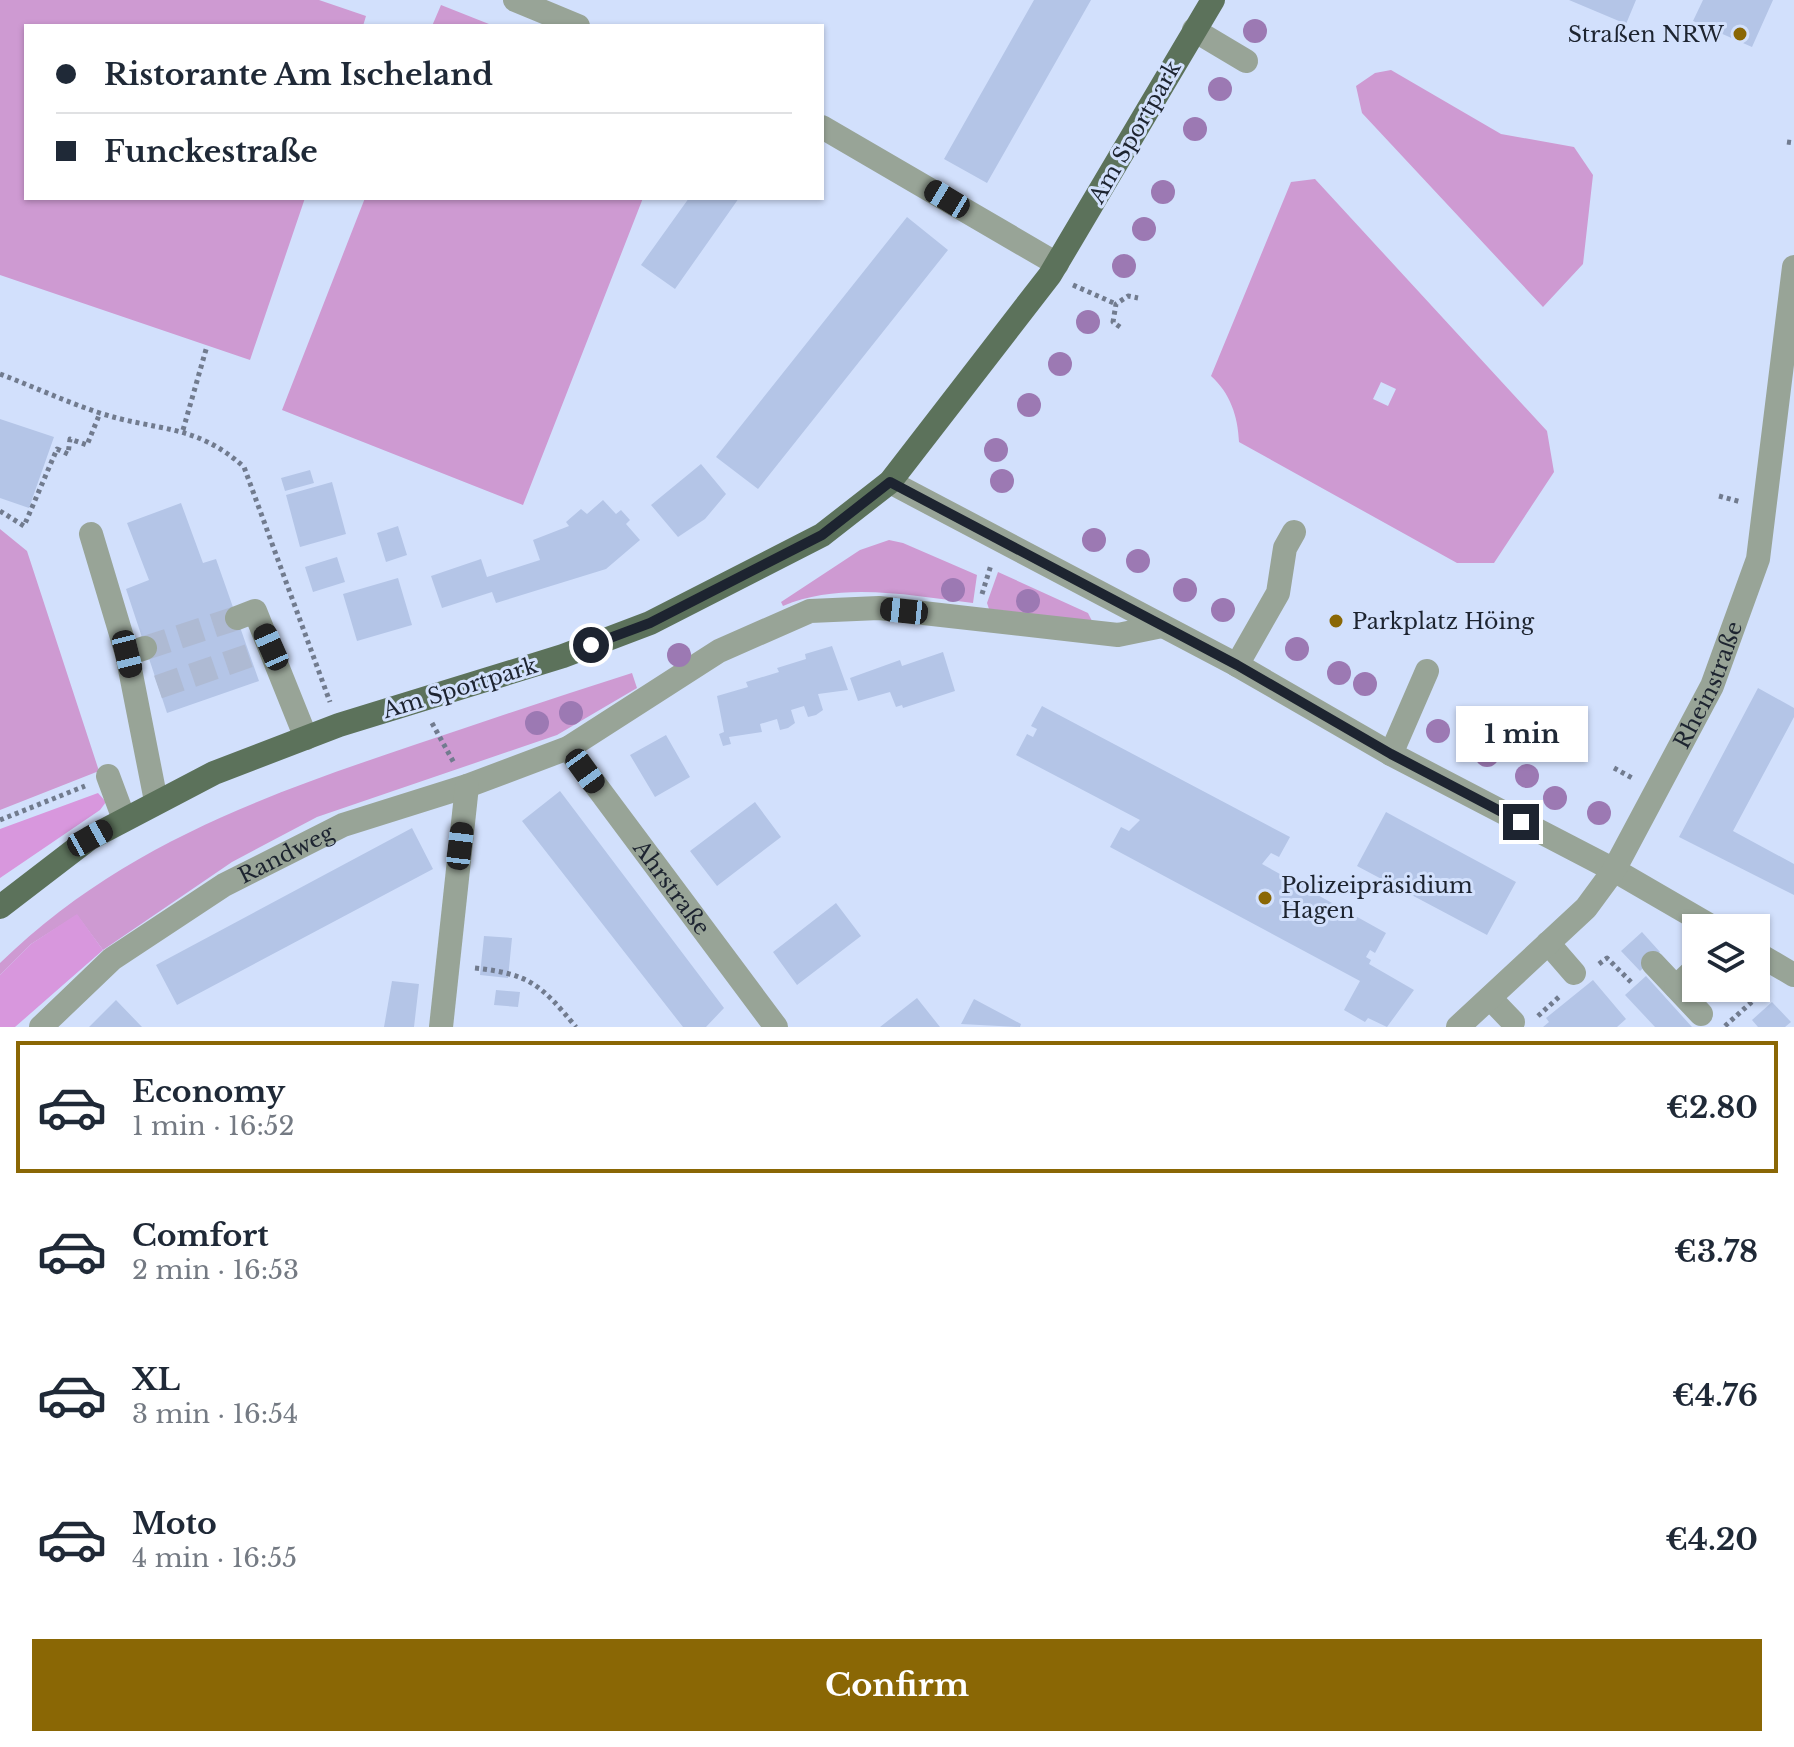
<!DOCTYPE html>
<meta charset="utf-8">
<style>
body{margin:0;font-family:"Libre Baskerville",serif;background:#f6f6f7;color:#1f2937;height:100vh;display:flex;flex-direction:column;font-size:30px;white-space:nowrap}
*{box-sizing:border-box;margin:0}
p{font-size:26px;color:#747a83}
.icon{flex:none;width:44px;height:44px;fill:none;stroke:currentColor;stroke-width:2;stroke-linecap:round;stroke-linejoin:round}
.map{position:relative;height:1027px;overflow:hidden}
.side{display:flex;flex-direction:column;background:#fff;flex:1}
.side>*{flex:none}
.top-card{position:absolute;left:24px;top:24px;width:800px;height:176px;border-radius:0px;box-shadow:0 2px 6px #0004;display:grid;align-content:center;height:176px;padding:0 32px;background:#fff}
.tools{position:absolute;left:1682px;top:914px;display:grid;gap:16px}
.tools a{display:grid;place-items:center;width:88px;height:88px;border-radius:0px;background:#fff;box-shadow:0 2px 6px #0004;font-size:40px}
.end{position:absolute;width:36px;height:36px;margin:-18px;border:10px solid #1d2430;background:#fff;box-shadow:0 0 0 4px #fff}
.from{border-radius:50%}
.bubble{position:absolute;height:56px;border-radius:0px;background:#fff;box-shadow:0 2px 6px #0004;font-size:26px;font-weight:700;line-height:56px;text-align:center}
.car{position:absolute;width:24px;height:48px;margin:-24px -12px;border-radius:10px;box-shadow:0 0 6px 2px #0007;background:linear-gradient(#222 24%,#8ab4d8 0 40%,#222 0 76%,#8ab4d8 0 86%,#222 0)}
.top-card b{display:flex;align-items:center;gap:28px;height:76px;font-size:30px}
.top-card b+b{border-top:2px solid #e0e1e3}
.top-card i{width:20px;height:20px;background:#1f2937}
ul{padding:14px 0 0;list-style:none}
li{display:flex;align-items:center;gap:24px;height:132px;margin:0 16px 12px;padding:0 16px;border:4px solid transparent;border-radius:0px}
li div{flex:1}
li b{display:block;font-size:30px}
li em{font-style:normal;font-weight:700}
li.selected{border-color:#8a6705}
li>.icon{width:72px;height:72px;stroke-width:1.5}
.primary-button{display:flex;gap:16px;margin-top:auto;padding:16px 32px}
.primary-button a{flex:1;height:92px;border-radius:0px;background:#8a6705;color:#fff;font-size:32px;font-weight:700;line-height:92px;text-align:center}
.map>svg:first-child{display:block}
.green{fill:#ce9ad2;fill-rule:evenodd}
.forest{fill:#d897dd}
.building{fill:#b4c5e7}
.lines{fill:none;stroke-linecap:round;stroke-linejoin:round}
.minor-tunnel{stroke:#aebad3;stroke-width:24;stroke-dasharray:24 12;stroke-linecap:butt}
.path{stroke:#717b8e;stroke-width:5;stroke-dasharray:4 4;stroke-linecap:butt}
.minor{stroke:#98a497;stroke-width:24}
.major{stroke:#5c725b;stroke-width:24}
.tree{fill:#9c79b3}
.route{stroke:#1d2430;stroke-width:10}
.poi-dot{fill:#8a6705;stroke:#d2e0fc;stroke-width:3}
.labels{text-anchor:middle;dominant-baseline:central;stroke-width:6;stroke-linejoin:round;paint-order:stroke}
.poi-label{font-size:22px;fill:#1d2430;stroke:#d2e0fc;text-anchor:start}
.street-label{font-size:22px;fill:#1d2430;stroke:#d2e0fc}
</style>
<div class="map">
<svg width="1794" height="1027" viewBox="0 0 1794 1027">
<rect width="100%" height="100%" fill="#d2e0fc"/>
<path class="green" d="M 0,0 L 319,0 L 366,16 L 363,26 L 26,26 L 26,198 L 305,198 L 250,360 L 0,275 Z
M 441,5 L 494,26 L 432,26 Z
M 1391,70 L 1501,134 L 1574,147 L 1593,175 L 1583,264 L 1543,307 L 1362,113 L 1356,86 L 1375,73 Z
M 1315,179 L 1547,431 L 1554,472 L 1494,563 L 1457,563 L 1239,442 C 1238,416 1230,393 1211,376 L 1291,182 ZM 1381,382 L 1396,389 L 1388,406 L 1373,399 Z
M 365,198 L 643,198 L 523,505 L 282,410 Z
M 0,529 L 27,551 L 99,771 L 0,810 Z
M 889,540 L 903,543 L 977,575 L 973,603 C 911,596 843,581 783,606 L 781,602 L 860,550 Z
M 998,572 L 1088,613 L 1092,621 L 989,609 L 987,603 Z
M 632,673 L 637,688 L 557,735 L 317,817 L 232,862 L 103,950 L 77,915 L 31,944 L 0,975 L 0,963 C 119,847 260,797 414,745 C 486,721 559,696 632,673 Z"/>
<path class="forest" d="M 98,793 L 106,802 L 100,810 L 0,878 L 0,829 Z
M 77,914 L 103,950 L 15,1027 L 0,1027 L 0,975 L 31,944 Z"/>
<path class="building" d="M 1034,0 L 1091,0 L 987,183 L 944,159 Z
M 1569,0 L 1636,0 L 1626,24 Z
M 1703,0 L 1773,0 L 1752,47 L 1693,21 Z
M 689,198 L 739,198 L 675,289 L 641,265 Z
M 907,217 L 948,250 L 758,489 L 716,457 Z
M 0,419 L 54,437 L 29,508 L 0,498 Z
M 701,464 L 726,494 L 705,519 L 678,537 L 651,505 Z
M 310,470 L 314,483 L 285,491 L 281,478 Z
M 332,482 L 346,534 L 300,547 L 286,495 Z
M 603,500 L 616,514 L 621,510 L 630,520 L 626,524 L 640,540 L 606,569 L 496,603 L 492,592 L 442,608 L 431,576 L 481,559 L 487,577 L 540,560 L 533,540 L 569,526 L 566,522 L 581,509 L 587,514 Z
M 181,503 L 203,563 L 216,559 L 259,681 L 167,713 L 126,589 L 149,580 L 127,523 Z
M 398,526 L 407,555 L 386,562 L 377,533 Z
M 337,557 L 345,582 L 313,592 L 305,567 Z
M 398,578 L 412,625 L 357,641 L 343,594 Z
M 832,646 L 848,690 L 818,694 L 823,710 L 816,715 L 808,717 L 804,706 L 791,710 L 795,723 L 788,728 L 780,730 L 777,719 L 760,724 L 762,732 L 729,737 L 731,744 L 723,746 L 719,734 L 724,732 L 717,696 L 748,687 L 746,682 L 779,672 L 777,668 L 806,659 L 805,654 Z
M 943,652 L 955,691 L 903,708 L 902,705 L 896,707 L 890,692 L 858,701 L 850,678 L 900,660 L 902,666 Z
M 1758,688 L 1794,708 L 1794,717 L 1733,831 L 1794,864 L 1794,895 L 1679,837 Z
M 1042,706 L 1290,837 L 1279,857 L 1271,853 L 1262,864 L 1386,933 L 1375,953 L 1370,950 L 1366,957 L 1371,960 L 1369,964 L 1414,990 L 1387,1027 L 1368,1018 L 1365,1022 L 1344,1010 L 1360,981 L 1110,847 L 1121,827 L 1129,831 L 1140,820 L 1016,755 L 1027,734 L 1033,737 L 1037,729 L 1031,726 Z
M 666,735 L 690,777 L 655,797 L 630,755 Z
M 560,791 L 724,1008 L 706,1027 L 683,1027 L 522,821 Z
M 755,802 L 781,837 L 717,886 L 690,851 Z
M 1386,812 L 1516,882 L 1487,935 L 1357,866 Z
M 412,828 L 433,869 L 177,1005 L 156,965 Z
M 836,903 L 861,936 L 797,985 L 773,952 Z
M 1642,932 L 1660,952 L 1640,971 L 1621,951 Z
M 484,936 L 512,938 L 508,978 L 480,975 Z
M 1646,976 L 1692,1027 L 1655,1027 L 1625,995 Z
M 1593,980 L 1626,1019 L 1617,1027 L 1543,1027 L 1549,1022 L 1546,1018 Z
M 392,981 L 419,984 L 414,1027 L 384,1027 Z
M 496,990 L 520,992 L 518,1007 L 494,1005 Z
M 917,998 L 940,1027 L 880,1027 Z
M 974,999 L 1021,1024 L 1020,1027 L 961,1024 Z
M 116,1000 L 142,1027 L 89,1027 Z
M 1772,1002 L 1791,1022 L 1785,1027 L 1758,1027 L 1752,1020 Z"/>
<g class="lines">
<path class="minor-tunnel" d="M 145,648 L 237,618
M 158,687 L 251,655"/>
<path class="path" d="M 1787,142 L 1794,143
M 1073,285 L 1116,304
M 1120,327 L 1113,322 L 1116,304 L 1128,296 L 1138,298
M 0,374 C 32,386 64,401 97,412 C 155,432 194,422 244,467 L 330,702
M 183,430 L 207,346
M 1719,496 L 1741,502
M 0,511 L 24,526 L 57,449 L 68,454 L 70,439 L 87,445 L 100,413
M 982,594 L 991,565
M 432,723 L 454,763
M 1614,768 L 1634,779
M 0,820 L 85,786
M 1599,964 L 1607,958 L 1631,982
M 475,968 C 530,974 541,985 576,1027
M 1538,1016 L 1560,996
M 1725,1026 L 1765,990"/>
<g class="minor">
<path d="M 515,0 L 578,26"/>
<path d="M 1194,30 L 1246,61"/>
<path d="M 822,127 L 1057,264"/>
<path d="M 890,482 L 1237,665 L 1391,754 L 1614,870 L 1714,928"/>
<path d="M 91,534 L 127,654"/>
<path d="M 237,618 L 255,611 L 306,738"/>
<path d="M 145,648 L 127,654 L 156,801"/>
<path d="M 1237,665 L 1278,593 L 1285,548 L 1294,532"/>
<path id="s1" d="M 568,748 L 776,1027"/>
<path d="M 1391,754 L 1427,671"/>
<path d="M 108,776 L 124,819"/>
<path d="M 1548,943 L 1574,973"/>
<path d="M 1756,953 L 1794,975"/>
<path d="M 1653,963 L 1701,1014"/>
<path d="M 1676,987 L 1696,968"/>
<path d="M 1490,998 L 1513,1022"/>
<path id="s2" d="M 41,1027 L 112,959 L 224,885 L 343,825 L 467,786 L 568,748 L 719,651 L 810,611 L 879,608 L 1118,635 L 1162,626"/>
<path d="M 441,1027 L 467,786"/>
<path id="s3" d="M 1458,1027 L 1586,908 L 1614,870 L 1712,686 L 1758,559 L 1794,267"/>
</g>
<path class="major" d="M 0,907 L 90,838 L 214,773 L 339,725 L 563,656 L 650,623 L 822,535 L 890,482 L 1050,275 L 1213,0"/>
</g>
<g class="tree">
<circle cx="1255" cy="31" r="12"/>
<circle cx="1220" cy="89" r="12"/>
<circle cx="1195" cy="129" r="12"/>
<circle cx="1163" cy="192" r="12"/>
<circle cx="1144" cy="229" r="12"/>
<circle cx="1124" cy="266" r="12"/>
<circle cx="1088" cy="322" r="12"/>
<circle cx="1060" cy="364" r="12"/>
<circle cx="1029" cy="405" r="12"/>
<circle cx="996" cy="450" r="12"/>
<circle cx="1002" cy="481" r="12"/>
<circle cx="1094" cy="540" r="12"/>
<circle cx="1138" cy="561" r="12"/>
<circle cx="953" cy="590" r="12"/>
<circle cx="1185" cy="590" r="12"/>
<circle cx="1028" cy="601" r="12"/>
<circle cx="1223" cy="610" r="12"/>
<circle cx="1297" cy="649" r="12"/>
<circle cx="679" cy="655" r="12"/>
<circle cx="1339" cy="673" r="12"/>
<circle cx="1365" cy="684" r="12"/>
<circle cx="571" cy="713" r="12"/>
<circle cx="537" cy="723" r="12"/>
<circle cx="1438" cy="731" r="12"/>
<circle cx="1487" cy="755" r="12"/>
<circle cx="1527" cy="776" r="12"/>
<circle cx="1555" cy="798" r="12"/>
<circle cx="1599" cy="813" r="12"/>
</g>
<g class="lines">
<path class="route" d="M 591,645 L 650,623 L 822,535 L 890,482 L 1237,665 L 1391,754 L 1521,822"/>
</g>
<g class="poi-dot">
<circle cx="1740" cy="34" r="8"/>
<circle cx="1336" cy="621" r="8"/>
<circle cx="1265" cy="898" r="8"/>
</g>
<g class="labels">
<g class="poi-label">
<text x="1724" y="34" text-anchor="end">Straßen NRW</text>
<text x="1352" y="621">Parkplatz Höing</text>
<text x="1281" y="885">Polizeipräsidium<tspan x="1281" dy="25">Hagen</tspan></text>
</g>
<g class="street-label">
<text transform="translate(1135 132) rotate(-60)">Am Sportpark</text>
<text stroke="none"><textPath href="#s3" startOffset="430">Rheinstraße</textPath></text>
<text transform="translate(460 688) rotate(-17)">Am Sportpark</text>
<text stroke="none"><textPath href="#s2" startOffset="302">Randweg</textPath></text>
<text stroke="none"><textPath href="#s1" startOffset="174">Ahrstraße</textPath></text>
</g>
</g>
</svg>
<div class="tools">
<a><svg class="icon" aria-label="layers" viewBox="0 0 24 24"><path d="M12 4l9 5-9 5-9-5zM3 14l9 5 9-5"/></svg></a>
</div>
<i class="end from" style="left:591px;top:645px"></i>
<i class="end" style="left:1521px;top:822px"></i>
<div class="bubble" style="left:1456px;top:706px;width:132px">1 min</div>
<i class="car" style="left:947px;top:199px;rotate:301deg"></i>
<i class="car" style="left:904px;top:611px;rotate:276deg"></i>
<i class="car" style="left:271px;top:647px;rotate:336deg"></i>
<i class="car" style="left:127px;top:654px;rotate:166deg"></i>
<i class="car" style="left:585px;top:771px;rotate:144deg"></i>
<i class="car" style="left:90px;top:838px;rotate:61deg"></i>
<i class="car" style="left:460px;top:846px;rotate:7deg"></i>
<div class="top-card">
<b><i class="from"></i>Ristorante Am Ischeland</b>
<b><i></i>Funckestraße</b>
</div>
</div>
<section class="side">
<ul>
<li class="selected"><svg class="icon" aria-label="car" viewBox="0 0 24 24"><path d="M5 17H2v-5l4-1 3-4h7l3 4 3 1v5h-3M9 17h6M6 11h13"/><circle cx="7" cy="17" r="2"/><circle cx="17" cy="17" r="2"/></svg><div><b>Economy</b><p>1 min · 16:52</p></div><em>€2.80</em></li>
<li><svg class="icon" aria-label="car" viewBox="0 0 24 24"><path d="M5 17H2v-5l4-1 3-4h7l3 4 3 1v5h-3M9 17h6M6 11h13"/><circle cx="7" cy="17" r="2"/><circle cx="17" cy="17" r="2"/></svg><div><b>Comfort</b><p>2 min · 16:53</p></div><em>€3.78</em></li>
<li><svg class="icon" aria-label="car" viewBox="0 0 24 24"><path d="M5 17H2v-5l4-1 3-4h7l3 4 3 1v5h-3M9 17h6M6 11h13"/><circle cx="7" cy="17" r="2"/><circle cx="17" cy="17" r="2"/></svg><div><b>XL</b><p>3 min · 16:54</p></div><em>€4.76</em></li>
<li><svg class="icon" aria-label="car" viewBox="0 0 24 24"><path d="M5 17H2v-5l4-1 3-4h7l3 4 3 1v5h-3M9 17h6M6 11h13"/><circle cx="7" cy="17" r="2"/><circle cx="17" cy="17" r="2"/></svg><div><b>Moto</b><p>4 min · 16:55</p></div><em>€4.20</em></li>
</ul>
<div class="primary-button"><a>Confirm</a></div>
</section>
